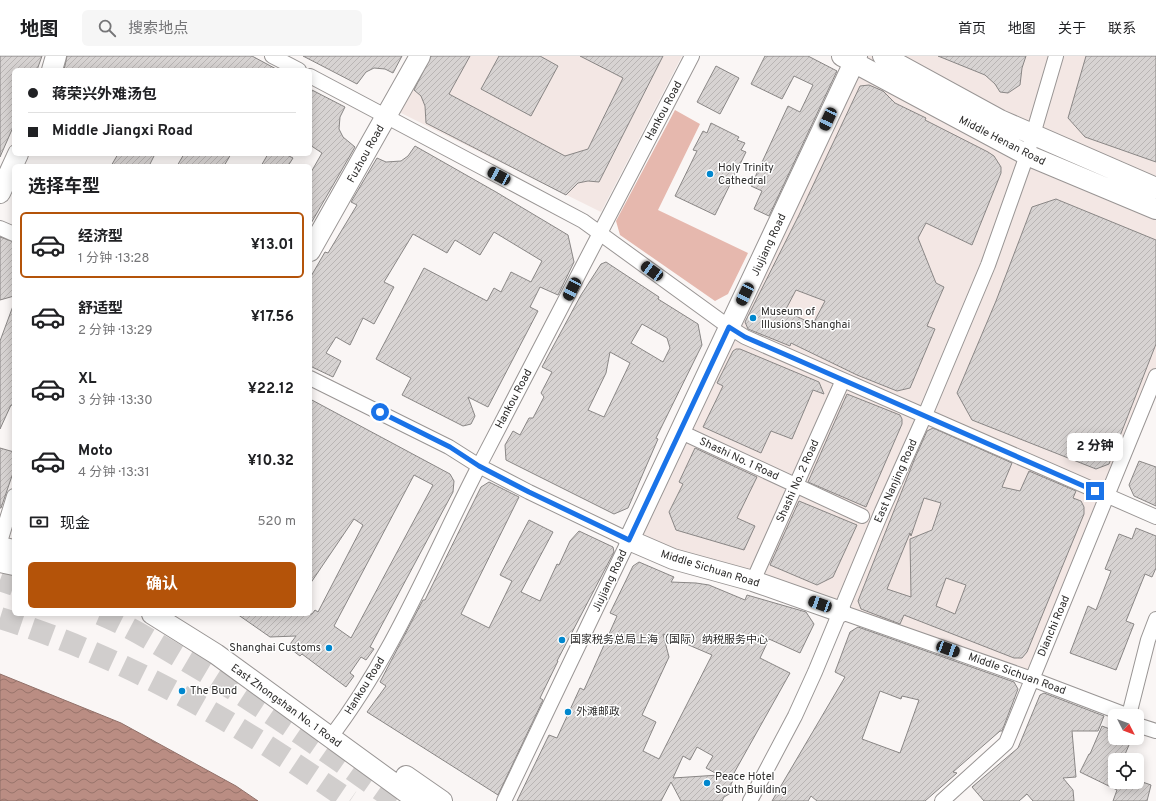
<!DOCTYPE html>
<html lang="zh">
<meta charset="utf-8">
<style>
body{margin:0;font-family:Overpass,"Noto Sans SC",sans-serif;background:#f6f6f6;color:#202124;height:100vh;display:flex;flex-direction:column;font-size:15px;white-space:nowrap}
*{box-sizing:border-box;margin:0}
p{font-size:13px;color:#757577}
.icon{flex:none;width:22px;height:22px;fill:none;stroke:currentColor;stroke-width:2;stroke-linecap:round;stroke-linejoin:round}
.map{position:relative;flex:1;overflow:hidden}
.drawer{position:absolute;left:12px;top:108px;width:300px;height:452px;display:flex;flex-direction:column;background:#fff;border-radius:6px;box-shadow:0 2px 10px #0003}
.drawer>*{flex:none}
.banner{position:absolute;left:12px;top:12px;width:300px;height:88px;border-radius:6px;box-shadow:0 2px 10px #0003;display:grid;align-content:center;height:88px;padding:0 16px;background:#fff}
.needle{width:26px;rotate:132deg}
.fabs{position:absolute;left:1108px;top:653px;display:grid;gap:8px}
.fabs a{display:grid;place-items:center;width:36px;height:36px;border-radius:6px;background:#fff;box-shadow:0 2px 10px #0003;font-size:20px}
.end{position:absolute;width:18px;height:18px;margin:-9px;border:5px solid #1a73e8;background:#fff;box-shadow:0 0 0 2px #fff}
.from{border-radius:50%}
.bubble{position:absolute;height:28px;border-radius:6px;background:#fff;box-shadow:0 2px 10px #0003;font-size:13px;font-weight:700;line-height:28px;text-align:center}
.car{position:absolute;width:12px;height:24px;margin:-12px -6px;border-radius:5px;box-shadow:0 0 3px 1px #0007;background:linear-gradient(#222 24%,#8ab4d8 0 40%,#222 0 76%,#8ab4d8 0 86%,#222 0)}
.banner b{display:flex;align-items:center;gap:14px;height:38px;font-size:15px}
.banner b+b{border-top:1px solid #e0e0e0}
.banner i{width:10px;height:10px;background:#202124}
ul{padding:0;list-style:none}
li{display:flex;align-items:center;gap:12px;height:66px;margin:0 8px 6px;padding:0 8px;border:2px solid transparent;border-radius:6px}
li div{flex:1}
li b{display:block;font-size:15px}
li em{font-style:normal;font-weight:700}
li.current{border-color:#b45309}
li>.icon{width:36px;height:36px;stroke-width:1.5}
h2{padding:0 16px;font-size:18px;line-height:48px}
.pay{display:flex;align-items:center;gap:10px;height:44px;padding:0 16px;font-size:15px}
.pay p{margin-inline-start:auto}
.action{display:flex;gap:8px;margin-top:auto;padding:8px 16px}
.action a{flex:1;height:46px;border-radius:6px;background:#b45309;color:#fff;font-size:16px;font-weight:700;line-height:46px;text-align:center}
header{display:flex;align-items:center;gap:24px;box-sizing:border-box;height:56px;padding:0 20px;background:#fff;border-bottom:1px solid #e0e0e0}
header strong{font-size:19px}
nav{display:flex;gap:22px;margin-inline-start:auto;font-size:14px}
.search{width:280px;height:36px;background:#f6f6f6;display:flex;align-items:center;gap:10px;box-sizing:border-box;padding:0 14px;border-radius:6px;color:#757577;font-size:15px}
.map>svg:first-child{display:block}
.built{fill:#f3e7e4}
.garden{fill:#e6b8ae}
.water{fill:url(#water-waves);stroke:#907069}
.building{fill:url(#building-hatch);stroke:#898685;fill-rule:evenodd}
.lines{fill:none;stroke-linecap:round;stroke-linejoin:round}
.primary-tunnel{stroke:#d1cecd;stroke-width:22;stroke-dasharray:22 11;stroke-linecap:butt}
.street-casing{stroke:#999594;stroke-width:16}
.secondary-casing{stroke:#999594;stroke-width:22}
.street{stroke:#fff;stroke-width:14}
.secondary{stroke:#fff;stroke-width:20}
.route{stroke:#1a73e8;stroke-width:5}
.poi-dot{fill:#0087ce;stroke:#fff;stroke-width:1.5}
.labels{text-anchor:middle;dominant-baseline:central;stroke-width:3;stroke-linejoin:round;paint-order:stroke}
.street-label{font-size:11px;fill:#2e2d2c;stroke:#fff}
.poi-label{font-size:11px;fill:#2e2d2c;stroke:#fff;text-anchor:start}
</style>
<header>
<strong>地图</strong>
<div class="search"><svg class="icon" aria-label="search" viewBox="0 0 24 24"><circle cx="10" cy="10" r="6"/><path d="M15 15l6 6"/></svg>搜索地点</div>
<nav><a>首页</a><a>地图</a><a>关于</a><a>联系</a></nav>
</header>
<div class="map">
<svg width="1156" height="745" viewBox="0 0 1156 745">
<defs>
<pattern id="water-waves" width="16" height="10" patternUnits="userSpaceOnUse"><rect width="16" height="10" fill="#ba8d83"/><path d="M0 5q4-4 8 0t8 0" fill="none" stroke="#98746b"/></pattern>
<pattern id="building-hatch" width="6" height="6" patternUnits="userSpaceOnUse"><rect width="6" height="6" fill="#d7d3d2"/><path d="M-1 1l2-2M0 6l6-6M5 7l2-2" fill="none" stroke="#b9b5b4"/></pattern>
</defs>
<rect width="100%" height="100%" fill="#faf6f5"/>
<path class="built" d="M 430,0 L 682,0 L 601,156 L 399,56 Z
M 857,0 L 1156,0 L 1156,320 L 1032,623 L 629,484 Z"/>
<path class="garden" d="M 675,54 L 700,68 L 658,154 L 748,197 L 728,238 L 715,245 L 620,179 L 616,165 Z"/>
<path class="water" d="M 0,618 L 121,667 L 236,730 L 258,745 L 0,745 Z"/>
<path class="building" d="M 0,0 L 42,0 L 37,14 L 14,14 L 14,69 L 0,101 Z
M 67,0 L 252,0 L 278,14 L 64,14 Z
M 303,0 L 402,0 L 393,17 L 385,13 L 374,12 L 366,16 L 357,28 Z
M 431,0 L 470,0 L 449,38 L 565,100 L 588,93 L 623,22 L 580,0 L 663,0 L 599,126 L 588,125 L 578,127 L 566,139 L 426,67 L 425,50 L 421,40 L 414,34 Z
M 499,0 L 540,0 L 558,10 L 531,60 L 481,33 Z
M 765,0 L 808,0 L 837,15 L 769,160 L 754,153 L 762,135 L 751,130 L 788,50 L 800,56 L 813,29 L 794,20 L 782,43 L 751,28 Z
M 938,0 L 1026,0 L 1022,12 L 1020,29 L 1008,37 L 1000,36 L 995,28 L 985,19 Z
M 1086,0 L 1156,0 L 1156,106 L 1085,81 L 1068,62 Z
M 716,10 L 739,22 L 720,58 L 697,46 Z
M 869,29 L 883,35 L 895,47 L 926,62 L 925,64 L 988,96 L 994,100 L 1001,111 L 1001,117 L 972,189 L 926,167 L 918,182 L 936,227 L 944,231 L 927,270 L 935,273 L 910,332 L 897,335 L 857,319 L 791,287 L 790,290 L 748,273 L 745,266 L 799,159 L 860,30 ZM 796,234 L 825,245 L 813,268 L 785,255 Z
M 310,33 L 345,51 L 340,61 L 339,73 L 343,81 L 355,91 L 310,169 L 310,118 L 322,97 L 310,89 Z
M 711,67 L 739,81 L 737,84 L 745,87 L 741,94 L 746,96 L 715,159 L 675,140 L 697,95 L 693,94 L 703,75 L 707,77 Z
M 415,90 L 496,136 L 568,179 L 574,206 L 558,239 L 540,231 L 530,251 L 538,255 L 488,351 L 468,341 L 475,360 L 471,368 L 463,370 L 402,339 L 411,322 L 376,303 L 424,212 L 487,245 L 494,232 L 501,236 L 511,216 L 531,226 L 542,205 L 494,176 L 480,199 L 455,184 L 447,197 L 413,178 L 384,226 L 394,231 L 374,268 L 363,262 L 350,289 L 336,281 L 326,297 L 341,305 L 333,321 L 310,310 L 310,222 L 325,196 L 328,197 L 357,149 L 351,146 L 377,102 L 386,106 L 401,105 L 408,100 Z
M 118,98 L 155,98 L 149,110 L 111,110 Z
M 184,98 L 231,98 L 224,110 L 177,110 Z
M 268,98 L 285,98 L 293,102 L 288,110 L 261,110 Z
M 1056,143 L 1156,184 L 1156,288 L 1109,408 L 1096,413 L 972,364 L 957,337 L 996,245 L 1032,151 Z
M 0,181 L 14,186 L 14,240 L 0,244 Z
M 606,206 L 659,241 L 658,243 L 698,268 L 702,289 L 656,382 L 658,383 L 628,452 L 614,458 L 506,404 L 505,389 L 513,375 L 520,379 L 529,362 L 533,362 L 544,341 L 541,337 L 552,316 L 542,311 L 581,239 L 601,208 ZM 642,268 L 667,282 L 670,292 L 663,306 L 631,287 ZM 610,296 L 630,307 L 604,361 L 588,354 L 606,317 Z
M 13,250 L 14,350 L 11,349 L 0,373 L 0,285 Z
M 736,293 L 740,293 L 819,326 L 824,338 L 813,334 L 792,383 L 771,375 L 761,397 L 703,371 L 723,330 L 717,327 L 733,295 Z
M 847,338 L 900,359 L 902,363 L 902,368 L 866,451 L 808,426 Z
M 310,343 L 450,418 L 454,425 L 453,436 L 370,591 L 374,593 L 366,604 L 361,601 L 350,617 L 354,620 L 346,631 L 302,598 L 300,600 L 288,591 L 296,580 L 270,581 L 237,558 L 312,558 L 315,554 L 318,556 L 363,469 L 354,463 L 310,528 ZM 414,419 L 433,429 L 351,582 L 334,570 Z
M 933,372 L 1012,407 L 1002,431 L 1020,435 L 1029,415 L 1076,435 L 1073,442 L 1081,445 L 1084,451 L 1084,458 L 1027,596 L 1022,602 L 1014,602 L 904,559 L 900,568 L 861,553 L 858,545 L 915,402 L 927,375 ZM 924,442 L 941,447 L 932,474 L 910,483 L 911,541 L 887,533 L 910,477 L 911,480 ZM 946,522 L 966,529 L 955,558 L 936,550 Z
M 0,392 L 14,396 L 14,414 L 1,452 L 0,452 Z
M 695,392 L 757,421 L 737,462 L 755,470 L 744,494 L 676,474 L 669,456 L 683,428 L 679,426 Z
M 1139,405 L 1156,411 L 1156,450 L 1134,440 L 1129,429 Z
M 489,426 L 519,441 L 461,558 L 489,572 L 512,525 L 500,519 L 529,464 L 553,476 L 521,536 L 540,545 L 557,508 L 559,509 L 570,485 L 579,475 L 613,491 L 614,496 L 557,605 L 558,605 L 540,642 L 543,644 L 498,739 L 367,656 L 386,630 L 380,626 L 423,544 L 425,544 L 481,431 Z
M 799,445 L 857,469 L 833,521 L 817,529 L 770,509 Z
M 1136,472 L 1156,480 L 1156,512 L 1152,521 L 1145,518 L 1126,565 L 1134,568 L 1116,614 L 1070,597 L 1088,550 L 1096,554 L 1111,515 L 1105,513 L 1119,478 L 1132,483 Z
M 639,506 L 674,521 L 671,526 L 696,527 L 709,529 L 745,544 L 747,539 L 806,556 L 814,568 L 800,597 L 769,583 L 760,602 L 790,617 L 734,717 L 737,718 L 731,728 L 731,737 L 724,741 L 722,745 L 681,745 L 671,726 L 661,745 L 517,745 L 549,679 L 557,682 L 580,632 L 584,634 L 617,560 L 610,557 L 633,510 ZM 663,578 L 712,599 L 659,703 L 643,695 L 656,666 L 642,659 L 669,601 ZM 697,691 L 713,700 L 706,712 L 719,719 L 673,722 L 683,700 L 690,704 Z
M 858,571 L 1014,626 L 1018,633 L 1002,675 L 1000,675 L 953,716 L 957,717 L 925,745 L 817,745 L 811,740 L 808,745 L 772,745 L 845,621 L 835,616 L 850,576 ZM 880,635 L 901,643 L 902,640 L 919,644 L 900,697 L 862,683 Z
M 1044,637 L 1104,660 L 1098,675 L 1072,675 L 1076,721 L 1063,722 L 1073,734 L 1074,745 L 1033,745 L 1027,738 L 1019,745 L 984,745 L 972,731 L 1018,692 L 1040,639 Z
M 1102,670 L 1115,675 L 1115,682 L 1132,682 L 1123,703 L 1115,700 L 1115,726 L 1137,726 L 1137,724 L 1151,729 L 1147,745 L 1113,745 L 1117,734 L 1080,716 L 1089,698 L 1090,698 Z"/>
<g class="lines">
<path class="primary-tunnel" d="M 0,524 L 14,529
M 100,558 C 131,571 159,589 188,606 C 260,648 328,697 396,745
M 0,562 C 129,602 239,668 350,745"/>
<defs>
<path id="street" d="M 272,0 L 299,14
M 310,20 L 583,165 L 729,271 L 745,281 L 1156,461
M 0,172 L 14,178
M 310,322 L 449,391 L 479,410 L 529,436 L 629,484 L 504,745
M 681,376 L 862,460
M 0,486 L 14,440
M 753,525 L 843,324
M 841,556 L 1032,623 L 1129,660
M 1129,659 L 1148,584 L 1156,563
M 1137,669 L 1156,675
M 330,682 C 393,600 432,501 479,410 C 550,273 621,136 692,0
M 750,745 L 795,660 L 815,616 L 882,455 L 925,359 L 988,209 L 1027,99 L 1056,0
M 942,745 L 1006,687 L 1156,320"/>
<path id="secondary" d="M 842,0 L 1027,99 L 1156,153
M 883,0 L 1000,64 L 1156,132
M 52,14 L 56,0
M 0,137 L 18,98
M 310,195 L 420,0
M 0,491 L 14,494
M 0,506 L 14,509
M 841,556 L 753,525 L 673,503 L 629,484 L 857,0
M 152,558 L 216,598 L 418,745
M 406,720 L 442,745"/>
</defs>
<use href="#street" class="street-casing"/>
<use href="#secondary" class="secondary-casing"/>
<use href="#street" class="street"/>
<use href="#secondary" class="secondary"/>
</g>
<g class="lines">
<path class="route" d="M 380,356 L 450,391 L 479,410 L 529,436 L 629,484 L 729,271 L 745,281 L 791,301 L 1095,435"/>
</g>
<g class="poi-dot">
<circle cx="710" cy="118" r="4"/>
<circle cx="753" cy="262" r="4"/>
<circle cx="562" cy="584" r="4"/>
<circle cx="329" cy="592" r="4"/>
<circle cx="182" cy="635" r="4"/>
<circle cx="568" cy="656" r="4"/>
<circle cx="707" cy="727" r="4"/>
</g>
<g class="labels">
<g class="street-label">
<text transform="translate(664 55) rotate(-62)">Hankou Road</text>
<text transform="translate(1002 85) rotate(27)">Middle Henan Road</text>
<text transform="translate(366 98) rotate(-61)">Fuzhou Road</text>
<text transform="translate(769 189) rotate(-65)">Jiujiang Road</text>
<text transform="translate(514 343) rotate(-62)">Hankou Road</text>
<text transform="translate(739 403) rotate(25)">Shashi No. 1 Road</text>
<text transform="translate(798 425) rotate(-66)">Shashi No. 2 Road</text>
<text transform="translate(896 425) rotate(-66)">East Nanjing Road</text>
<text transform="translate(710 513) rotate(17)">Middle Sichuan Road</text>
<text transform="translate(610 525) rotate(-65)">Jiujiang Road</text>
<text transform="translate(1054 570) rotate(-67)">Dianchi Road</text>
<text transform="translate(1017 618) rotate(20)">Middle Sichuan Road</text>
<text transform="translate(365 630) rotate(-58)">Hankou Road</text>
<text transform="translate(286 650) rotate(36)">East Zhongshan No. 1 Road</text>
</g>
<g class="poi-label">
<text x="718" y="112">Holy Trinity<tspan x="718" dy="13">Cathedral</tspan></text>
<text x="761" y="256">Museum of<tspan x="761" dy="13">Illusions Shanghai</tspan></text>
<text x="570" y="584">国家税务总局上海（国际）纳税服务中心</text>
<text x="321" y="592" text-anchor="end">Shanghai Customs</text>
<text x="190" y="635">The Bund</text>
<text x="576" y="656">外滩邮政</text>
<text x="715" y="721">Peace Hotel<tspan x="715" dy="13">South Building</tspan></text>
</g>
</g>
</svg>
<div class="fabs">
<a><svg class="needle" viewBox="-14 -14 28 28"><path d="M0-13l5 13h-10z" fill="#e53935"/><path d="M0 13l5-13h-10z" fill="#757577"/></svg></a>
<a><svg class="icon" aria-label="locate" viewBox="0 0 24 24"><circle cx="12" cy="12" r="6"/><path d="M12 2v4M12 18v4M2 12h4M18 12h4"/></svg></a>
</div>
<i class="end from" style="left:380px;top:356px"></i>
<i class="end" style="left:1095px;top:435px"></i>
<div class="bubble" style="left:1067px;top:377px;width:56px">2 分钟</div>
<i class="car" style="left:828px;top:63px;rotate:205deg"></i>
<i class="car" style="left:499px;top:120px;rotate:298deg"></i>
<i class="car" style="left:652px;top:215px;rotate:306deg"></i>
<i class="car" style="left:572px;top:233px;rotate:207deg"></i>
<i class="car" style="left:745px;top:238px;rotate:206deg"></i>
<i class="car" style="left:820px;top:548px;rotate:290deg"></i>
<i class="car" style="left:948px;top:593px;rotate:110deg"></i>
<div class="banner">
<b><i class="from"></i>蒋荣兴外难汤包</b>
<b><i></i>Middle Jiangxi Road</b>
</div>
<section class="drawer">
<h2>选择车型</h2>
<ul>
<li class="current"><svg class="icon" aria-label="car" viewBox="0 0 24 24"><path d="M5 17H2v-5l4-1 3-4h7l3 4 3 1v5h-3M9 17h6M6 11h13"/><circle cx="7" cy="17" r="2"/><circle cx="17" cy="17" r="2"/></svg><div><b>经济型</b><p>1 分钟 · 13:28</p></div><em>¥13.01</em></li>
<li><svg class="icon" aria-label="car" viewBox="0 0 24 24"><path d="M5 17H2v-5l4-1 3-4h7l3 4 3 1v5h-3M9 17h6M6 11h13"/><circle cx="7" cy="17" r="2"/><circle cx="17" cy="17" r="2"/></svg><div><b>舒适型</b><p>2 分钟 · 13:29</p></div><em>¥17.56</em></li>
<li><svg class="icon" aria-label="car" viewBox="0 0 24 24"><path d="M5 17H2v-5l4-1 3-4h7l3 4 3 1v5h-3M9 17h6M6 11h13"/><circle cx="7" cy="17" r="2"/><circle cx="17" cy="17" r="2"/></svg><div><b>XL</b><p>3 分钟 · 13:30</p></div><em>¥22.12</em></li>
<li><svg class="icon" aria-label="car" viewBox="0 0 24 24"><path d="M5 17H2v-5l4-1 3-4h7l3 4 3 1v5h-3M9 17h6M6 11h13"/><circle cx="7" cy="17" r="2"/><circle cx="17" cy="17" r="2"/></svg><div><b>Moto</b><p>4 分钟 · 13:31</p></div><em>¥10.32</em></li>
</ul>
<div class="pay"><svg class="icon" aria-label="cash" viewBox="0 0 24 24"><path d="M3 7h18v10H3z"/><circle cx="12" cy="12" r="2"/></svg>现金<p>520 m</p></div>
<div class="action"><a>确认</a></div>
</section>
</div>
